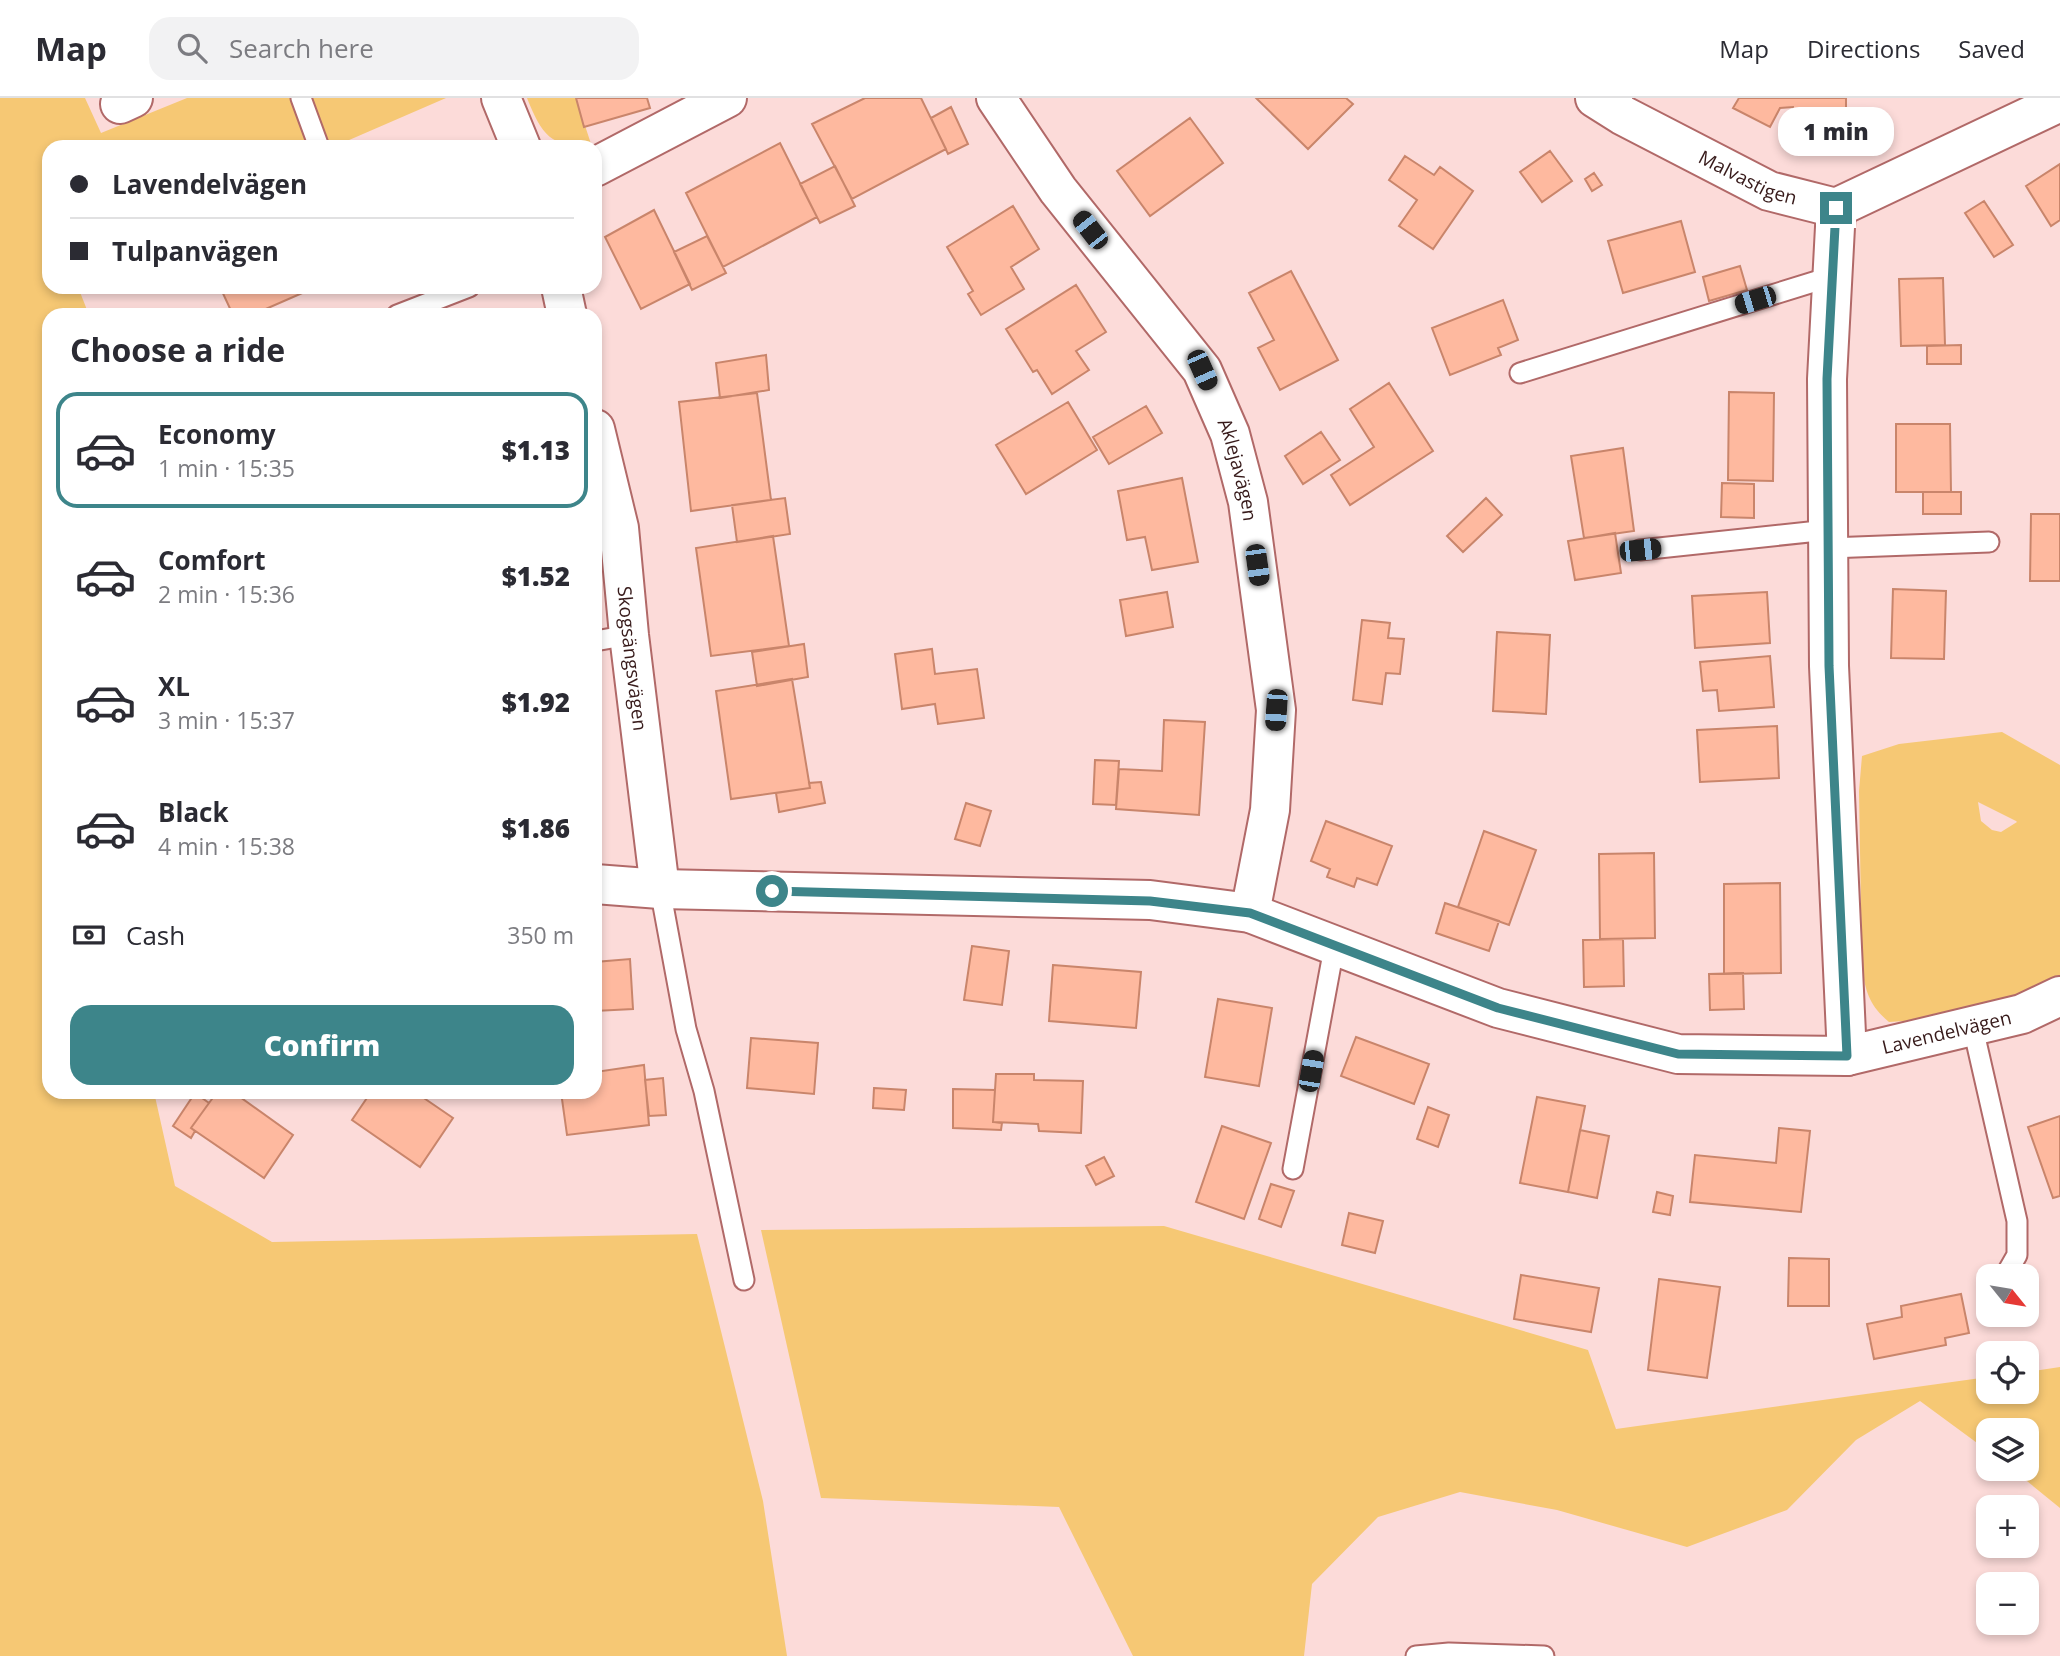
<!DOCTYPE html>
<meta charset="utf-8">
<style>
body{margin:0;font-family:"Open Sans",sans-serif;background:#f2f2f3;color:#2b2b33;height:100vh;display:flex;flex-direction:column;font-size:26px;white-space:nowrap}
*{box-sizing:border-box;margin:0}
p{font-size:23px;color:#7c7c81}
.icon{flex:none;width:38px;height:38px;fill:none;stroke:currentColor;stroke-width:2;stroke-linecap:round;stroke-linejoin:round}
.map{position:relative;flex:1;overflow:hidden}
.panel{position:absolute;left:42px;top:210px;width:560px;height:791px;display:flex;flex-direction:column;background:#fff;border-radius:21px;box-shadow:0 4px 10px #0003}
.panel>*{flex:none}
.top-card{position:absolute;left:42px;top:42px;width:560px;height:154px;border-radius:21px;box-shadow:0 4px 10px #0003;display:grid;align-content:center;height:154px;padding:0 28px;background:#fff}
.needle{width:46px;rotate:120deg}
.buttons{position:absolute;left:1976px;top:1166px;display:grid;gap:14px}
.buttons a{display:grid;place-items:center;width:63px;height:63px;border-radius:14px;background:#fff;box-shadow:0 4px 10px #0003;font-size:35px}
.end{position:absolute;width:32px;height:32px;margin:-16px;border:9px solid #3d858a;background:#fff;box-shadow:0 0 0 4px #fff}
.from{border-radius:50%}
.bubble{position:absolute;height:49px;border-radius:21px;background:#fff;box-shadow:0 4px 10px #0003;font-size:23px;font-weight:800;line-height:49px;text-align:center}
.car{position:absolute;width:21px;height:42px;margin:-21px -10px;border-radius:9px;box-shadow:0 0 5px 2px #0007;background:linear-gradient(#222 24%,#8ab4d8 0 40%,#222 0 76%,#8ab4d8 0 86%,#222 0)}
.top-card b{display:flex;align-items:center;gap:24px;height:66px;font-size:26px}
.top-card b+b{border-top:2px solid #e1e1e2}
.top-card i{width:18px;height:18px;background:#2b2b33}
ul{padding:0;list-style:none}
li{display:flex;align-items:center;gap:21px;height:116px;margin:0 14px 10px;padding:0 14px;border:4px solid transparent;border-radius:21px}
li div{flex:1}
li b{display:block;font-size:26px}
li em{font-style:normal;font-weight:800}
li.selected{border-color:#3d858a}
li>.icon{width:63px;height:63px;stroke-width:1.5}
h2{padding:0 28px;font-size:32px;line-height:84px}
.pay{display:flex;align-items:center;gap:18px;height:77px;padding:0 28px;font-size:26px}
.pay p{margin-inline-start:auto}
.cta{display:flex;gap:14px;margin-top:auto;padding:14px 28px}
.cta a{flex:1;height:80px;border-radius:21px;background:#3d858a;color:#fff;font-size:28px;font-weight:800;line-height:80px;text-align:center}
header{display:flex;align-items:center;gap:42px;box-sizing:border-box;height:98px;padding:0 35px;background:#fff;border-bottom:2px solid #e1e1e2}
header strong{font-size:33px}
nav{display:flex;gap:38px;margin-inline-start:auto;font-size:24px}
.search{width:490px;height:63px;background:#f2f2f3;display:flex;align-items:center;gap:18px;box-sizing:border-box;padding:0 24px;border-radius:21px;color:#7c7c81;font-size:26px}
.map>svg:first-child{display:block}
.green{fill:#f6c874;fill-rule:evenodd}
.building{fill:#feb99f;stroke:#c9856b;stroke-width:2}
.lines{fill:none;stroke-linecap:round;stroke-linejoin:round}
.lane-casing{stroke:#b16968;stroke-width:23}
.street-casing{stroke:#b16968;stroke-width:42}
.lane{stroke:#fff;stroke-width:19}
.street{stroke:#fff;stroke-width:38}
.route{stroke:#3d858a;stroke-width:9}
.labels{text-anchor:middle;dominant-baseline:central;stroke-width:7;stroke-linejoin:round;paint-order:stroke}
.street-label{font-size:19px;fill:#371a1a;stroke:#fcdbd9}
</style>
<header>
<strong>Map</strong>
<div class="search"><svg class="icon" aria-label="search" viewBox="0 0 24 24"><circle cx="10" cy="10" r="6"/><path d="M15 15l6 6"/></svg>Search here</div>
<nav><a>Map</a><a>Directions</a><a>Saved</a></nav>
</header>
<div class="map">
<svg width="2060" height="1558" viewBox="0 0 2060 1558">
<rect width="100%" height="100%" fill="#fcdbd9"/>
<path class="green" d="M 0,0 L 85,0 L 101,35 L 187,0 L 446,0 L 333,49 L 49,49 L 49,189 L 78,189 L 89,217 L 49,217 L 49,994 L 154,994 L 175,1088 L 272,1144 L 697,1136 L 763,1403 L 787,1558 L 0,1558 Z
M 527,0 L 576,0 L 592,49 C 550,49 542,37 527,0 Z
M 2002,634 L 2060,667 L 2060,885 L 2043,892 L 1905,923 L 1889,924 C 1870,908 1866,895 1862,871 L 1859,693 L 1862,658 L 1899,646 ZM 1978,704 L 2016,723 L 2017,724 L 2001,734 L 1992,732 L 1981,723 Z
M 1164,1128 L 1588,1252 L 1616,1331 L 1988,1279 L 1988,1293 L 2026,1293 L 2027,1274 L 2060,1269 L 2060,1410 L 2011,1370 L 2026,1370 L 2026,1332 L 1988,1332 L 1988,1353 L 1920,1303 L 1856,1342 L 1787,1412 L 1687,1449 L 1557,1412 L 1460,1394 L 1378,1419 L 1312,1486 L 1304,1558 L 1133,1558 L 1059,1409 L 821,1400 L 761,1132 Z"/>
<path class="building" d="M 576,0 L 647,0 L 650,10 L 584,29 Z
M 865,0 L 921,0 L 946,51 L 852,101 L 812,26 Z
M 1256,0 L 1346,0 L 1353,6 L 1308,51 Z
M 1739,0 L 1846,0 L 1846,43 L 1794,41 L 1793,9 L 1780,10 L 1770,29 L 1733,10 Z
M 951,9 L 968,46 L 948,56 L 931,20 Z
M 1190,20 L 1223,65 L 1150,118 L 1117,73 Z
M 780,45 L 817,119 L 723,169 L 686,95 Z
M 1550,53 L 1572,83 L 1542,104 L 1520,74 Z
M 1405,58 L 1434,77 L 1440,69 L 1473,93 L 1433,151 L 1399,128 L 1417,102 L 1389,82 Z
M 2060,66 L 2060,122 L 2051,128 L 2026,88 Z
M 835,68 L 855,108 L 820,125 L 800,86 Z
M 1594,75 L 1602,87 L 1592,93 L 1585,81 Z
M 1984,103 L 2013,147 L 1994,159 L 1965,115 Z
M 1013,108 L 1039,151 L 1011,169 L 1024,191 L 981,217 L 968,196 L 973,193 L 947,149 Z
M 654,112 L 690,186 L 641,211 L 605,139 Z
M 1681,123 L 1695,174 L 1623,195 L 1608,143 Z
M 707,138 L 726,175 L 692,192 L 674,154 Z
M 1740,168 L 1747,192 L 1709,203 L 1703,179 Z
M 1291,173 L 1338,262 L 1280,292 L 1258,250 L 1274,242 L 1249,195 Z
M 1943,180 L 1945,247 L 1901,248 L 1899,181 Z
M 1076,187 L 1106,234 L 1076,253 L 1089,272 L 1052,296 L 1037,272 L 1033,274 L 1006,231 Z
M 220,189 L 316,189 L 252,217 L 233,217 Z
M 1503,202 L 1518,242 L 1498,250 L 1501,257 L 1450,277 L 1432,230 Z
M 1961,247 L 1961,266 L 1927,266 L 1927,248 Z
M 766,257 L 769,292 L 720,300 L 716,265 Z
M 1389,285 L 1433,353 L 1350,407 L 1331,377 L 1374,349 L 1350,311 Z
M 1729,294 L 1774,295 L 1773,383 L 1728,382 Z
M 757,295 L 771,402 L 691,413 L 679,304 Z
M 1068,304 L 1097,352 L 1026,396 L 996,347 Z
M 1146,308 L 1162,335 L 1109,366 L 1093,339 Z
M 1896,326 L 1950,326 L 1951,394 L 1896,394 Z
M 1321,334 L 1340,362 L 1303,386 L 1285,358 Z
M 1623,350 L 1634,433 L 1584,440 L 1571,358 Z
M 1182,380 L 1198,464 L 1152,472 L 1145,439 L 1127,442 L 1118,393 Z
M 1722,385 L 1754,386 L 1754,420 L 1721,419 Z
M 1923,394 L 1961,394 L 1961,416 L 1923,416 Z
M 785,400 L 790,436 L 737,444 L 732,407 Z
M 1486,400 L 1502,417 L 1463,454 L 1447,438 Z
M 2031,416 L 2060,416 L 2060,483 L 2030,483 Z
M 1615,435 L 1621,475 L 1575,482 L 1568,443 Z
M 773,438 L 789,548 L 711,558 L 696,450 Z
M 1893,491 L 1946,493 L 1944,561 L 1891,560 Z
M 1167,494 L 1173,529 L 1126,538 L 1120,502 Z
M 1767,494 L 1770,545 L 1695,550 L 1692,498 Z
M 1362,522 L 1390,525 L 1388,540 L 1404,541 L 1400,576 L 1386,575 L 1382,606 L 1353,602 Z
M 1497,534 L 1550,537 L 1546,616 L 1493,613 Z
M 804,546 L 808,579 L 757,588 L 752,554 Z
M 932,551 L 935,576 L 977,571 L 984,620 L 938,626 L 935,606 L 902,611 L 895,556 Z
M 1770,558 L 1774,609 L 1719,613 L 1717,592 L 1703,593 L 1700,564 Z
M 792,581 L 810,690 L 731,701 L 716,593 Z
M 1164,622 L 1205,624 L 1199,717 L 1116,711 L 1119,671 L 1162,673 Z
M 1777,628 L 1779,680 L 1700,684 L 1697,632 Z
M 1095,662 L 1119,663 L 1116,707 L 1093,706 Z
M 821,684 L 825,705 L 779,714 L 776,695 L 810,690 L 809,685 Z
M 966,705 L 991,713 L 980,748 L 955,741 Z
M 1326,723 L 1392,748 L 1377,787 L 1357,780 L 1354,789 L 1327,779 L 1330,771 L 1311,763 Z
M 1484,733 L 1536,752 L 1509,827 L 1458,809 Z
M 1654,755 L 1655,840 L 1600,841 L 1599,756 Z
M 1780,785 L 1781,875 L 1724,876 L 1724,786 Z
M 1445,805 L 1499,823 L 1489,853 L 1436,835 Z
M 1623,841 L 1624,888 L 1584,889 L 1583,842 Z
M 972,848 L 1009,853 L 1002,907 L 964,902 Z
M 630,861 L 633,911 L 595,913 L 595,864 Z
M 1053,867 L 1141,874 L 1136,930 L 1049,923 Z
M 1743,875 L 1744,911 L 1710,912 L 1709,876 Z
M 1218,901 L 1272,910 L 1259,988 L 1205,979 Z
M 1356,939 L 1429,966 L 1414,1006 L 1341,978 Z
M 751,940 L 818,945 L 814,996 L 747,990 Z
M 644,967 L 649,1027 L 567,1037 L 561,994 L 595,994 L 595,974 Z
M 996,976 L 1034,976 L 1034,982 L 1083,983 L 1081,1035 L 1039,1033 L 1038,1026 L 993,1024 Z
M 663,980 L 666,1017 L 649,1018 L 645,982 Z
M 874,990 L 906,992 L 904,1012 L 873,1010 Z
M 953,991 L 995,992 L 993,1024 L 1002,1025 L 1001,1032 L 953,1030 Z
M 217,994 L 233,994 L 293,1037 L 264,1080 L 191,1030 Z
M 371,994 L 415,994 L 453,1020 L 420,1069 L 352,1022 Z
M 195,995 L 209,1005 L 191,1030 L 195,1033 L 191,1040 L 173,1028 Z
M 1537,999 L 1585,1008 L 1568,1094 L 1520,1085 Z
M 1428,1009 L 1449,1017 L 1438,1049 L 1417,1041 Z
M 2060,1018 L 2060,1098 L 2053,1100 L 2028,1029 Z
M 1222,1028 L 1271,1045 L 1244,1121 L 1196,1104 Z
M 1779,1030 L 1810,1033 L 1801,1114 L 1690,1104 L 1695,1057 L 1776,1065 Z
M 1580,1032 L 1609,1038 L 1597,1100 L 1568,1094 Z
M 1104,1059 L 1114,1078 L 1096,1087 L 1086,1068 Z
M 1271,1086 L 1294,1093 L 1281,1129 L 1259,1121 Z
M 1657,1094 L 1673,1098 L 1670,1117 L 1653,1114 Z
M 1349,1115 L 1383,1123 L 1375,1155 L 1342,1147 Z
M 1789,1160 L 1829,1161 L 1829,1208 L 1788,1208 Z
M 1521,1177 L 1599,1190 L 1591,1234 L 1514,1221 Z
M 1659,1181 L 1720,1189 L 1707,1280 L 1648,1272 Z
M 1961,1196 L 1969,1235 L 1945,1240 L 1946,1247 L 1874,1261 L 1867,1226 L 1902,1219 L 1901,1208 Z"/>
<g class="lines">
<defs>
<path id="lane" d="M 301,0 L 319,49
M 397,217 L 469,189
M 1520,275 L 1833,178
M 1829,450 L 1989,444
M 1640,452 L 1828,432
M 595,543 L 629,537
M 660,791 L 686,931 L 704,993 L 744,1182
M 1973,930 L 2017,1123 L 2017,1157 L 2005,1178
M 1293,1071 L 1334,850
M 1416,1558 L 1449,1555 L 1544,1558"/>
<g id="street">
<path d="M 501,0 L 521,49"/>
<path id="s1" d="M 996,0 L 1058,92 L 1202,272 L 1230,336 L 1248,404 L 1276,612 L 1270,712 L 1250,815"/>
<path id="s2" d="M 1595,0 L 1622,17 L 1769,93 L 1836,110 L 2060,4"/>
<path d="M 120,6 L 133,0"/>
<path d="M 595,69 L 727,0"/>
<path d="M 1836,110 L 1827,281 L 1829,568 L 1847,958"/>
<path d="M 561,189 L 567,217"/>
<path id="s3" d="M 595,331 L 619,430 L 629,537 L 660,791"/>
<path id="s4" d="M 595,786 L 660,791 L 1150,802 L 1250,815 L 1498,910 L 1678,956 L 1847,958 L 2022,916 L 2060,898"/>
</g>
</defs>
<use href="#lane" class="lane-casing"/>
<use href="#street" class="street-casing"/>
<use href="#lane" class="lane"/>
<use href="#street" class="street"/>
</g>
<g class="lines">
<path class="route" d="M 772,793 L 1150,803 L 1250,815 L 1498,910 L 1678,956 L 1847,958 L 1829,568 L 1827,281 L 1836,110"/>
</g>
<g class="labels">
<g class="street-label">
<text stroke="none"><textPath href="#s2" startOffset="173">Malvastigen</textPath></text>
<text stroke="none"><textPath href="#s1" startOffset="448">Aklejavägen</textPath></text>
<text stroke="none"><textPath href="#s3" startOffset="233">Skogsängsvägen</textPath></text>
<text stroke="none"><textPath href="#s4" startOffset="1379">Lavendelvägen</textPath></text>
</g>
</g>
</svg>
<div class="buttons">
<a><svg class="needle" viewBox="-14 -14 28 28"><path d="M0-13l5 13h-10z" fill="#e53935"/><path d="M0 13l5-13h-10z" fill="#7c7c81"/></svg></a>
<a><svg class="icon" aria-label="locate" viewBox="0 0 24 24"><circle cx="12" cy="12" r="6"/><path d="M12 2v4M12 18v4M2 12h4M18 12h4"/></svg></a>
<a><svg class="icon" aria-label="layers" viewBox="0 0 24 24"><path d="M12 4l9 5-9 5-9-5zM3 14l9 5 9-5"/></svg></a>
<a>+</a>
<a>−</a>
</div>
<i class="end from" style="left:772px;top:793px"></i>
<i class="end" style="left:1836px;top:110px"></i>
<div class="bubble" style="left:1778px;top:9px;width:116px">1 min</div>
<i class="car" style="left:1090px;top:132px;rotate:322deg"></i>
<i class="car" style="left:1755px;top:202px;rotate:253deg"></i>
<i class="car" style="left:1202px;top:272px;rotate:156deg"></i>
<i class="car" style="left:1640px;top:452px;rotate:84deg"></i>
<i class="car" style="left:1257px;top:467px;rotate:172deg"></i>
<i class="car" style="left:1276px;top:612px;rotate:184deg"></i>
<i class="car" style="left:1311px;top:973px;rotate:10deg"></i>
<div class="top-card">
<b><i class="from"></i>Lavendelvägen</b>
<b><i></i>Tulpanvägen</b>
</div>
<section class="panel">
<h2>Choose a ride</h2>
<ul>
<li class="selected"><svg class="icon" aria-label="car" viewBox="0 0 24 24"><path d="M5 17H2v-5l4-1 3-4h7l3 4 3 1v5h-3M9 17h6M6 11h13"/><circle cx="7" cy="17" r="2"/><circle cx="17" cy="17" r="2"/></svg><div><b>Economy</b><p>1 min · 15:35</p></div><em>$1.13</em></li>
<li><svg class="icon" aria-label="car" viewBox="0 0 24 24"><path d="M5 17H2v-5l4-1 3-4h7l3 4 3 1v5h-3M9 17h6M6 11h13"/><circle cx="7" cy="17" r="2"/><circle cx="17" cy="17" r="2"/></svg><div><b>Comfort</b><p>2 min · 15:36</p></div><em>$1.52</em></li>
<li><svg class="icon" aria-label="car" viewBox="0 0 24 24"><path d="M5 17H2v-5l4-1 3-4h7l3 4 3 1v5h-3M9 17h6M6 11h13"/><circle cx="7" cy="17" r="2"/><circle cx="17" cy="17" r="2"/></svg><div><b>XL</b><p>3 min · 15:37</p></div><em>$1.92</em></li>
<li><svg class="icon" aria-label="car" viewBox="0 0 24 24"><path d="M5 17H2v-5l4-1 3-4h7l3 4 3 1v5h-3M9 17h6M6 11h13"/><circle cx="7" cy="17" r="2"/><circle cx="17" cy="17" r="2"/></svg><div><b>Black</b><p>4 min · 15:38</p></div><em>$1.86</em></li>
</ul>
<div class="pay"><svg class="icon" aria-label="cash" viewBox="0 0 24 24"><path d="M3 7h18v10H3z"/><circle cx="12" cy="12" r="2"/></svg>Cash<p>350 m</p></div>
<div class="cta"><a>Confirm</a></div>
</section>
</div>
